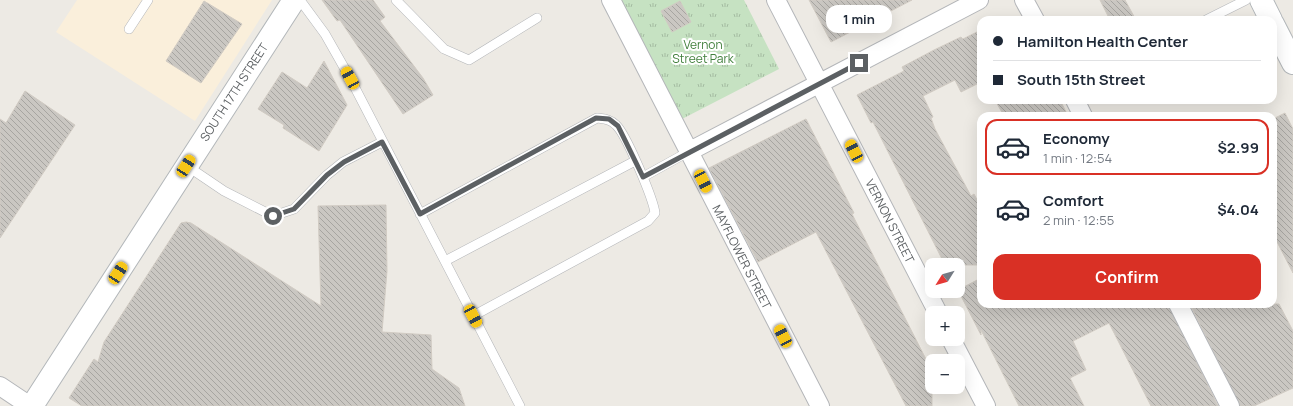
<!DOCTYPE html>
<meta charset="utf-8">
<style>
body{margin:0;font-family:Manrope,sans-serif;background:#f6f6f7;color:#1f2937;height:100vh;display:flex;flex-direction:column;font-size:15px;white-space:nowrap}
*{box-sizing:border-box;margin:0}
p{font-size:13px;color:#747a83}
.icon{flex:none;width:22px;height:22px;fill:none;stroke:currentColor;stroke-width:2;stroke-linecap:round;stroke-linejoin:round}
.map{position:relative;flex:1;overflow:hidden}
.side{position:absolute;left:977px;top:112px;width:300px;height:196px;display:flex;flex-direction:column;background:#fff;border-radius:12px;box-shadow:0 4px 16px #0002}
.side>*{flex:none}
.top-card{position:absolute;left:977px;top:16px;width:300px;height:88px;border-radius:12px;box-shadow:0 4px 16px #0002;display:grid;align-content:center;height:88px;padding:0 16px;background:#fff}
.needle{width:26px;rotate:233deg}
.tools{position:absolute;left:925px;top:258px;display:grid;gap:8px}
.tools a{display:grid;place-items:center;width:40px;height:40px;border-radius:8px;background:#fff;box-shadow:0 4px 16px #0002;font-size:20px}
.end{position:absolute;width:18px;height:18px;margin:-9px;border:5px solid #5c6063;background:#fff;box-shadow:0 0 0 2px #fff}
.from{border-radius:50%}
.bubble{position:absolute;height:28px;border-radius:12px;background:#fff;box-shadow:0 4px 16px #0002;font-size:13px;font-weight:700;line-height:28px;text-align:center}
.car{position:absolute;width:12px;height:24px;margin:-12px -6px;border-radius:5px;box-shadow:0 0 3px 1px #0007;background:linear-gradient(#f5c518 24%,#345 0 40%,#f5c518 0 76%,#345 0 86%,#f5c518 0)}
.top-card b{display:flex;align-items:center;gap:14px;height:38px;font-size:15px}
.top-card b+b{border-top:1px solid #e0e1e3}
.top-card i{width:10px;height:10px;background:#1f2937}
ul{padding:7px 0 0;list-style:none}
li{display:flex;align-items:center;gap:12px;height:56px;margin:0 8px 6px;padding:0 8px;border:2px solid transparent;border-radius:12px}
li div{flex:1}
li b{display:block;font-size:15px}
li em{font-style:normal;font-weight:700}
li.selected{border-color:#d93025}
li>.icon{width:36px;height:36px;stroke-width:1.5}
.button{display:flex;gap:8px;margin-top:auto;padding:8px 16px}
.button a{flex:1;height:46px;border-radius:12px;background:#d93025;color:#fff;font-size:16px;font-weight:700;line-height:46px;text-align:center}
.map>svg:first-child{display:block}
.commercial{fill:#faefdb}
.grass{fill:url(#grass-tufts)}
.building{fill:url(#building-back-hatch);stroke:#d1cbc3}
.lines{fill:none;stroke-linecap:round;stroke-linejoin:round}
.service-casing{stroke:#b4b6b9;stroke-width:10}
.minor-casing{stroke:#b4b6b9;stroke-width:20}
.secondary-casing{stroke:#b3b7ba;stroke-width:24}
.service{stroke:#fff;stroke-width:9}
.minor{stroke:#fff;stroke-width:18}
.secondary{stroke:#fff;stroke-width:22}
.route{stroke:#5c6063;stroke-width:5}
.labels{text-anchor:middle;dominant-baseline:central;stroke-width:4;stroke-linejoin:round;paint-order:stroke}
.park-label{font-size:12px;fill:#42803d;stroke:#fff}
.street-label{font-size:12px;fill:#5c6063;stroke:#fff}
</style>
<div class="map">
<svg width="1293" height="406" viewBox="0 0 1293 406">
<defs>
<pattern id="grass-tufts" width="24" height="20" patternUnits="userSpaceOnUse"><rect width="24" height="20" fill="#c6e2c2"/><path d="M3 7l-1-3M5 7V3M7 7l1-3M15 17l-1-3M17 17v-4M19 17l1-3" fill="none" stroke="#a4bba1"/></pattern>
<pattern id="building-back-hatch" width="6" height="6" patternUnits="userSpaceOnUse"><rect width="6" height="6" fill="#cac7c2"/><path d="M-1 5l2 2M0 0l6 6M5-1l2 2" fill="none" stroke="#a7a5a1"/></pattern>
</defs>
<rect width="100%" height="100%" fill="#edeae4"/>
<path class="commercial" d="M 77,0 L 272,0 L 195,121 L 56,32 Z"/>
<path class="grass" d="M 620,0 L 744,0 L 779,69 L 680,120 Z"/>
<path class="building" d="M 322,0 L 373,0 L 385,17 L 380,21 L 423,78 L 433,95 L 403,114 L 340,20 L 337,21 Z
M 809,0 L 912,0 L 831,42 Z
M 1100,0 L 1125,0 L 1136,20 L 1110,20 Z
M 204,1 L 242,24 L 201,83 L 166,61 Z
M 680,1 L 691,22 L 672,32 L 661,11 Z
M 981,30 L 981,82 L 961,92 L 955,80 L 923,96 L 933,117 L 931,118 L 935,129 L 971,196 L 974,194 L 981,207 L 981,265 L 945,265 L 873,122 L 871,123 L 857,95 L 904,71 L 902,67 L 934,50 L 961,37 L 963,39 Z
M 324,61 L 347,105 L 319,151 L 283,128 L 284,125 L 258,109 L 282,72 L 307,88 Z
M 25,91 L 75,125 L 0,238 L 0,119 L 6,123 Z
M 995,100 L 1060,100 L 1068,116 L 1004,116 Z
M 1285,113 L 1293,129 L 1293,273 L 1273,234 L 1273,119 Z
M 806,119 L 854,213 L 852,214 L 932,371 L 932,406 L 906,406 L 816,232 L 758,262 L 709,168 Z
M 386,205 L 387,271 L 382,332 L 431,335 L 432,369 L 459,388 L 465,406 L 82,406 L 69,398 L 94,359 L 98,362 L 104,342 L 181,223 L 186,222 L 191,223 L 321,306 L 318,206 Z
M 981,278 L 981,304 L 1168,304 L 1218,406 L 1151,406 L 1109,323 L 1073,341 L 1086,370 L 1070,378 L 1084,406 L 1019,406 L 981,330 L 981,335 L 958,290 Z
M 1190,304 L 1279,304 L 1293,331 L 1293,388 L 1254,406 L 1240,406 Z"/>
<g class="lines">
<defs>
<path id="service" d="M 300,0 L 325,34 L 350,78 L 520,406
M 396,0 L 444,49 L 469,60 L 537,18
M 1206,20 L 1246,0
M 129,29 L 148,0
M 187,166 L 224,191 L 273,216 L 294,209 L 327,175 L 343,162 L 382,142
M 643,177 L 688,152
M 420,214 L 597,118 C 605,119 610,119 616,125 C 626,134 653,198 655,213 L 648,221 L 473,316
M 445,261 L 635,161"/>
<path id="minor" d="M 611,0 L 820,406
M 776,0 L 938,313
M 1024,0 L 1035,20
M 1075,100 L 1083,116
M 688,152 L 979,0
M 1178,304 L 1230,406
M 951,339 L 986,406
M 0,386 L 30,406"/>
<path id="secondary" d="M 1261,0 L 1271,20
M 1273,24 L 1293,63
M 32,406 L 294,0"/>
</defs>
<use href="#service" class="service-casing"/>
<use href="#minor" class="minor-casing"/>
<use href="#secondary" class="secondary-casing"/>
<use href="#service" class="service"/>
<use href="#minor" class="minor"/>
<use href="#secondary" class="secondary"/>
</g>
<g class="lines">
<path class="route" d="M 273,216 L 294,209 L 327,175 L 344,162 L 382,142 L 420,214 L 596,118 L 609,119 L 618,126 L 643,177 L 859,63"/>
</g>
<g class="labels">
<g class="park-label">
<text x="703" y="44">Vernon<tspan x="703" dy="14">Street Park</tspan></text>
</g>
<g class="street-label">
<text transform="translate(234 92) rotate(-57)">SOUTH 17TH STREET</text>
<text transform="translate(890 221) rotate(63)">VERNON STREET</text>
<text transform="translate(742 257) rotate(63)">MAYFLOWER STREET</text>
</g>
</g>
</svg>
<div class="tools">
<a><svg class="needle" viewBox="-14 -14 28 28"><path d="M0-13l5 13h-10z" fill="#e53935"/><path d="M0 13l5-13h-10z" fill="#747a83"/></svg></a>
<a>+</a>
<a>−</a>
</div>
<i class="end from" style="left:273px;top:216px"></i>
<i class="end" style="left:859px;top:63px"></i>
<div class="bubble" style="left:826px;top:5px;width:66px">1 min</div>
<i class="car" style="left:350px;top:78px;rotate:331deg"></i>
<i class="car" style="left:854px;top:151px;rotate:333deg"></i>
<i class="car" style="left:186px;top:166px;rotate:33deg"></i>
<i class="car" style="left:703px;top:181px;rotate:153deg"></i>
<i class="car" style="left:118px;top:273px;rotate:33deg"></i>
<i class="car" style="left:473px;top:316px;rotate:152deg"></i>
<i class="car" style="left:783px;top:336px;rotate:333deg"></i>
<div class="top-card">
<b><i class="from"></i>Hamilton Health Center</b>
<b><i></i>South 15th Street</b>
</div>
<section class="side">
<ul>
<li class="selected"><svg class="icon" aria-label="car" viewBox="0 0 24 24"><path d="M5 17H2v-5l4-1 3-4h7l3 4 3 1v5h-3M9 17h6M6 11h13"/><circle cx="7" cy="17" r="2"/><circle cx="17" cy="17" r="2"/></svg><div><b>Economy</b><p>1 min · 12:54</p></div><em>$2.99</em></li>
<li><svg class="icon" aria-label="car" viewBox="0 0 24 24"><path d="M5 17H2v-5l4-1 3-4h7l3 4 3 1v5h-3M9 17h6M6 11h13"/><circle cx="7" cy="17" r="2"/><circle cx="17" cy="17" r="2"/></svg><div><b>Comfort</b><p>2 min · 12:55</p></div><em>$4.04</em></li>
</ul>
<div class="button"><a>Confirm</a></div>
</section>
</div>
